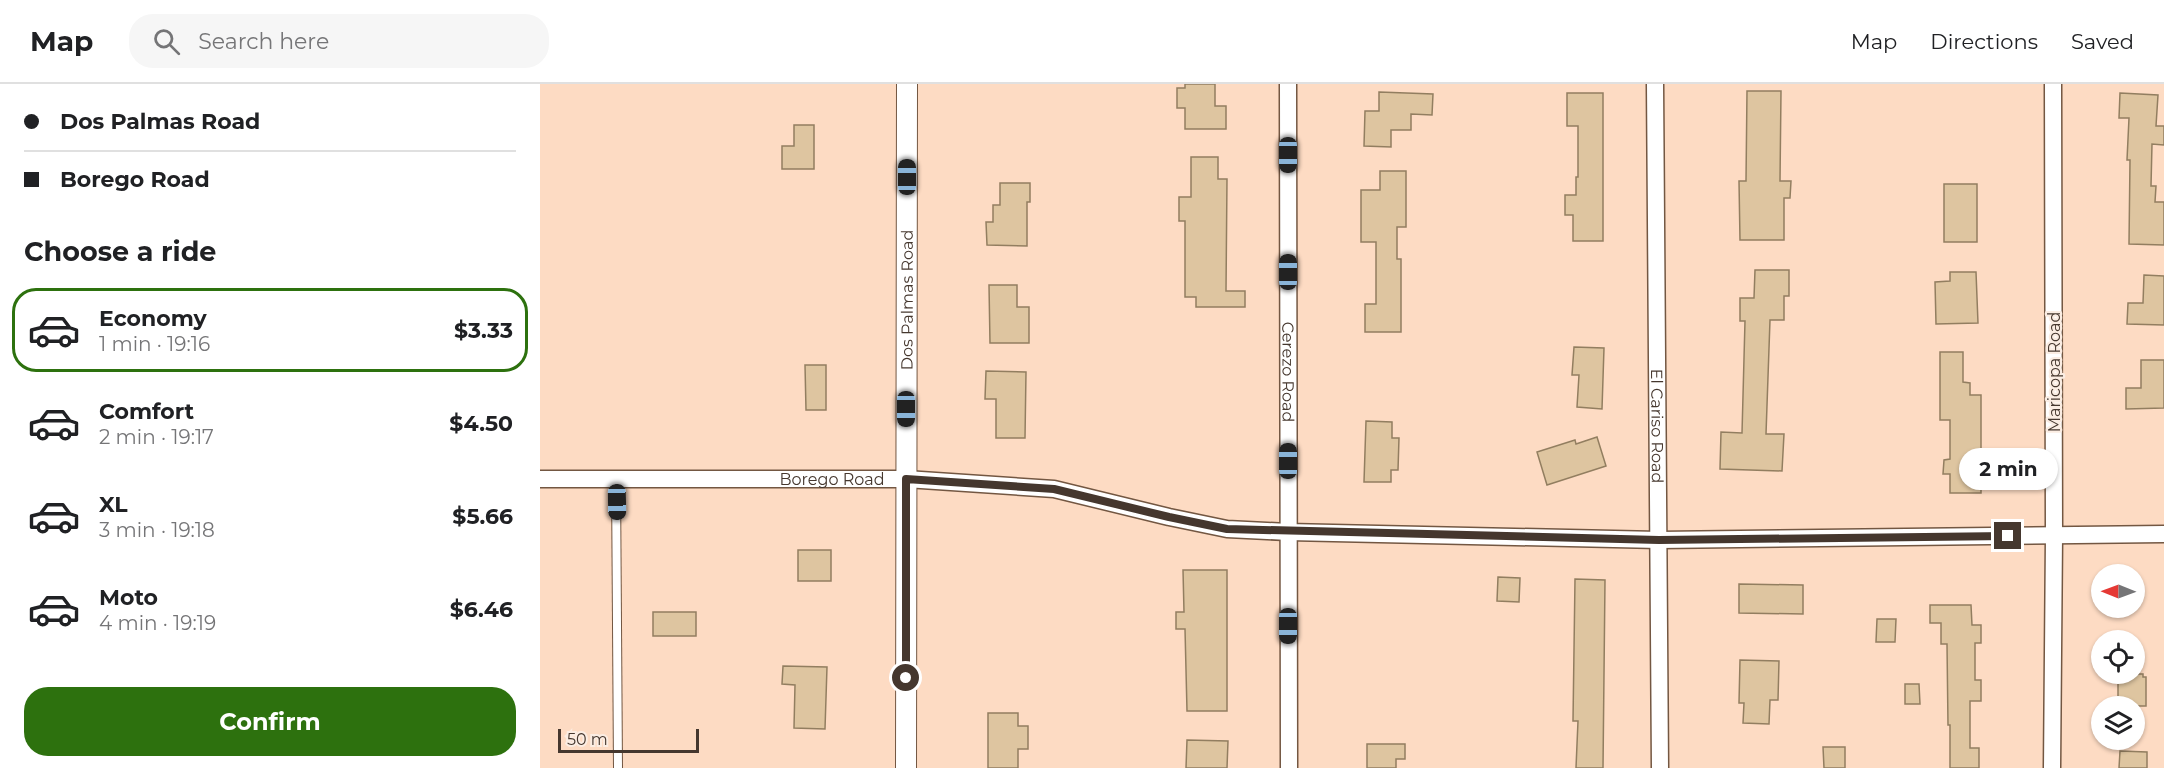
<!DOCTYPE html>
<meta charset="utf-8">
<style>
body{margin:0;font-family:Montserrat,sans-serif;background:#f6f6f6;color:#202124;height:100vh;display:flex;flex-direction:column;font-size:22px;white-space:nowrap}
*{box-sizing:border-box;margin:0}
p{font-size:20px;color:#757577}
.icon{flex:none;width:33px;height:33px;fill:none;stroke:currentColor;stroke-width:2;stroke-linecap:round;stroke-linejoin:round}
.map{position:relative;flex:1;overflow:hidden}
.sheet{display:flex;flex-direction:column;background:#fff;width:540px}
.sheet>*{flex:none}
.banner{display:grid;align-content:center;height:132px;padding:0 24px;background:#fff}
.needle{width:39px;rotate:271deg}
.fabs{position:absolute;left:1551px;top:480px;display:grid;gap:12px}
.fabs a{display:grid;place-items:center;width:54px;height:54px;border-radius:50%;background:#fff;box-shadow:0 2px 4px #0004;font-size:30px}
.scale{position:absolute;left:18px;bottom:15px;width:141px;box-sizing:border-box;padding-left:6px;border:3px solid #45372e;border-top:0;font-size:16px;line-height:21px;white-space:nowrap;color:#45372e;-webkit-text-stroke:4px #fbede3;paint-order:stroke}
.end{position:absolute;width:27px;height:27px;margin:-14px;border:8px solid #45372e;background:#fff;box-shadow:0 0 0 3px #fff}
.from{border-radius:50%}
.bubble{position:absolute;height:42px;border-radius:21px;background:#fff;box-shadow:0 2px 4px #0004;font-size:20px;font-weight:700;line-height:42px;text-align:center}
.car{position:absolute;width:18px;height:36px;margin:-18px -9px;border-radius:8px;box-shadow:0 0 4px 2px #0007;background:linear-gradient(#222 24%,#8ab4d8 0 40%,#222 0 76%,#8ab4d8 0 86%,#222 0)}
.banner b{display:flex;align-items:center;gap:21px;height:57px;font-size:22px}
.banner b+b{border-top:2px solid #e0e0e0}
.banner i{width:15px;height:15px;background:#202124}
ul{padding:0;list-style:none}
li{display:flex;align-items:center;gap:18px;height:84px;margin:0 12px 9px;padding:0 12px;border:3px solid transparent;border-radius:24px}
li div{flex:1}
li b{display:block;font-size:22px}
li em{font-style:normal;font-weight:700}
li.on{border-color:#2d710e}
li>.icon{width:54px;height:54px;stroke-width:1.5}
h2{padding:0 24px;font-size:27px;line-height:72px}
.primary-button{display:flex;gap:12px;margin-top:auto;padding:12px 24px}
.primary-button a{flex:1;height:69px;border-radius:24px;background:#2d710e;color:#fff;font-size:24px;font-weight:700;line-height:69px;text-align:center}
header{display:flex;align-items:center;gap:36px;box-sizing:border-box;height:84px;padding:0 30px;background:#fff;border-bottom:2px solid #e0e0e0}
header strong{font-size:28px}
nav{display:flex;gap:33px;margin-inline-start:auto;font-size:21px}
.search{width:420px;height:54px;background:#f6f6f6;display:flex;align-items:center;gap:15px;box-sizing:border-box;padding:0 21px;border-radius:24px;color:#757577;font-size:22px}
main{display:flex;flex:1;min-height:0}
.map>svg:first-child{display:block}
.building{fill:#dec5a0;stroke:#927e60;stroke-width:1.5}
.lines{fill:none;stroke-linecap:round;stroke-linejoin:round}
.service-casing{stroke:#735742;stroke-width:10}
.minor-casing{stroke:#735742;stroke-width:19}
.tertiary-casing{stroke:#735742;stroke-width:22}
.service{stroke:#fff;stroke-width:8}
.minor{stroke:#fff;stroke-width:16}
.tertiary{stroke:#fff;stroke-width:20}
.route{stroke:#45372e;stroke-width:8}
.labels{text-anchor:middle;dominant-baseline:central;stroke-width:4.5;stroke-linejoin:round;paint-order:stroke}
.street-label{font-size:16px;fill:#45372e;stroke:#fbede3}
</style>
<header>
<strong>Map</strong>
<div class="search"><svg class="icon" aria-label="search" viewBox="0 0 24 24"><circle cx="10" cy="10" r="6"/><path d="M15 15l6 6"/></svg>Search here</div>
<nav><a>Map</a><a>Directions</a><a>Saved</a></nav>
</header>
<main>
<section class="sheet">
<div class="banner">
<b><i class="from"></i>Dos Palmas Road</b>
<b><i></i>Borego Road</b>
</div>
<h2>Choose a ride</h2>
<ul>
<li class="on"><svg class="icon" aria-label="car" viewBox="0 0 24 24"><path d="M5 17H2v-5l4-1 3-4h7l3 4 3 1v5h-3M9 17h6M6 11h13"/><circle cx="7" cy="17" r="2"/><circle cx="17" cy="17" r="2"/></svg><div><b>Economy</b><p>1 min · 19:16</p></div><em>$3.33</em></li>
<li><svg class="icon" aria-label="car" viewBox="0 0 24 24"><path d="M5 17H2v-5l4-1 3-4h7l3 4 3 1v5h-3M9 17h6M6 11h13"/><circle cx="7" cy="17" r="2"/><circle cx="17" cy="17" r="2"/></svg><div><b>Comfort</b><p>2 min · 19:17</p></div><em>$4.50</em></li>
<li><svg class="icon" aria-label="car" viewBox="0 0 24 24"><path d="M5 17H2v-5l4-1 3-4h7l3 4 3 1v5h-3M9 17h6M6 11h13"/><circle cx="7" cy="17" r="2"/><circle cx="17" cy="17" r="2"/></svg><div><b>XL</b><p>3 min · 19:18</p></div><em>$5.66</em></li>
<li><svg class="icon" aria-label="car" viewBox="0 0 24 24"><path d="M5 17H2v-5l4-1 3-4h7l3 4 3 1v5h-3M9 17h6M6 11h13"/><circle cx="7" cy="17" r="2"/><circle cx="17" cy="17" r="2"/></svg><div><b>Moto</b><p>4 min · 19:19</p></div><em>$6.46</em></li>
</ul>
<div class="primary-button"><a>Confirm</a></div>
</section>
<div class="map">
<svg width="1624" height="684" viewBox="0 0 1624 684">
<rect width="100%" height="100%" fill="#fddbc3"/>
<path class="building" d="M 645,0 L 675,0 L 675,22 L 686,22 L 686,45 L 645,45 L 645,24 L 637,24 L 637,4 L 645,4 Z
M 1207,7 L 1241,7 L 1240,97 L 1251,97 L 1250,114 L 1244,114 L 1244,156 L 1200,156 L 1199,97 L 1206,97 Z
M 839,8 L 893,10 L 892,31 L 871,30 L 871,46 L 851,46 L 851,63 L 824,62 L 825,27 L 839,27 Z
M 1027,9 L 1063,9 L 1063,157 L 1033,157 L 1033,131 L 1025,131 L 1025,111 L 1036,111 L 1036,93 L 1038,93 L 1038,42 L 1027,42 Z
M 1580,9 L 1618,11 L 1616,42 L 1624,42 L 1624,61 L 1612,60 L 1611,102 L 1616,102 L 1615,118 L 1624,118 L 1624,161 L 1589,160 L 1590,76 L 1587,76 L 1589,34 L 1579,34 Z
M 254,41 L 274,41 L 274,85 L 242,85 L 242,62 L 254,62 Z
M 651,73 L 678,73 L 678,95 L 687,95 L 686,207 L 705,207 L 705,223 L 656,223 L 656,213 L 645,213 L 645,137 L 639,137 L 639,113 L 651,113 Z
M 840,87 L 866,87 L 866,143 L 857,143 L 857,175 L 861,175 L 861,248 L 825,248 L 825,220 L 836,220 L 836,158 L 821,158 L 821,106 L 840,106 Z
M 460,99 L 490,99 L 490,118 L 487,118 L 487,162 L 447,161 L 446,138 L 453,138 L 453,121 L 460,121 Z
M 1404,100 L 1437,100 L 1437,158 L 1404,158 Z
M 1215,186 L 1249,186 L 1249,212 L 1244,212 L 1244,236 L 1230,236 L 1226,350 L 1244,350 L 1242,387 L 1180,385 L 1181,348 L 1202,349 L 1205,237 L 1200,237 L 1200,214 L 1214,214 Z
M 1410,188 L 1436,188 L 1438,239 L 1396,240 L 1395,198 L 1410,197 Z
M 1604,191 L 1624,192 L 1624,241 L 1587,240 L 1588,219 L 1603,219 Z
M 449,201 L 477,201 L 477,223 L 489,223 L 489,259 L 450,259 Z
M 1034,263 L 1064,264 L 1062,325 L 1037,323 L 1039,291 L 1032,291 Z
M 1400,268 L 1423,268 L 1423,298 L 1430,299 L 1430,311 L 1441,311 L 1441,409 L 1410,409 L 1410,390 L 1403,390 L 1404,376 L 1410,375 L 1410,336 L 1400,336 Z
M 1601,276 L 1624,276 L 1624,324 L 1586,325 L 1586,304 L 1601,304 Z
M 265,281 L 286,281 L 286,326 L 266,326 Z
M 446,287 L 486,288 L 485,354 L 456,354 L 456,315 L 445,315 Z
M 826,337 L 852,338 L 852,354 L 859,354 L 858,386 L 851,386 L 851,398 L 824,398 Z
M 1057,353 L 1066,382 L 1007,401 L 997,368 L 1035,356 L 1036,360 Z
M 258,466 L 291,466 L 291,497 L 258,497 Z
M 643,486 L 687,486 L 687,627 L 647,627 L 645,545 L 636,545 L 636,528 L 644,528 Z
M 958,493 L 980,494 L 979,518 L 957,517 Z
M 1035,495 L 1065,496 L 1063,684 L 1036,684 L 1038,637 L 1033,637 Z
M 1199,500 L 1263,501 L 1263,530 L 1199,529 Z
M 1390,521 L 1431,521 L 1432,541 L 1441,541 L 1441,559 L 1435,559 L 1435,596 L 1441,596 L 1441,617 L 1430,617 L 1430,664 L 1439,664 L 1439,684 L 1410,684 L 1410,641 L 1408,641 L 1407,560 L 1401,560 L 1401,539 L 1390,539 Z
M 113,528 L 156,528 L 156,552 L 113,552 Z
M 1337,535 L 1356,535 L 1355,558 L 1336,558 Z
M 1200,576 L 1239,577 L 1238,616 L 1230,616 L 1229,640 L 1203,639 L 1204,619 L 1199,619 Z
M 243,582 L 287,583 L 285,645 L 254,644 L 255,601 L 242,600 Z
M 1578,590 L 1603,590 L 1603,593 L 1606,593 L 1606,622 L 1578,622 Z
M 1365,600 L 1379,600 L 1380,620 L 1365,620 Z
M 448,629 L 478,629 L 478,642 L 488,642 L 488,665 L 478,665 L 478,684 L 448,684 Z
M 647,656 L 688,657 L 687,684 L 646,684 Z
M 827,660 L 865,660 L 865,675 L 856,675 L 856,684 L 827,684 Z
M 1283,663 L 1305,663 L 1305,684 L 1284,684 Z
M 1580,667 L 1607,668 L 1607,684 L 1579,684 Z"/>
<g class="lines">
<defs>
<path id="service" d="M 76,396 L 78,684"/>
<g id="minor">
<path id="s1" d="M 748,0 L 749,684"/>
<path id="s2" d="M 1115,0 L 1120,684"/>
<path id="s3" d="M 0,395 L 366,395 L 514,405 L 629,433 L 687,445 L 748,448 L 1119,456 L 1624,450"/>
<path d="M 1512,684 L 1514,452 L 1513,0"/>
</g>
<g id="tertiary">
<path id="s4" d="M 366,684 L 367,0"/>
</g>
</defs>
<use href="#service" class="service-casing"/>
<use href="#minor" class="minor-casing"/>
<use href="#tertiary" class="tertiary-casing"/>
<use href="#service" class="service"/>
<use href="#minor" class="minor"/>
<use href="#tertiary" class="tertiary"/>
</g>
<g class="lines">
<path class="route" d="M 366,594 L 366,395 L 514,405 L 629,433 L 687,445 L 1119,456 L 1468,452"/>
</g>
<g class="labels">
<g class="street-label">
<text stroke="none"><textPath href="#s4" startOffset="468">Dos Palmas Road</textPath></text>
<text stroke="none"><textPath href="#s1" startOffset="288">Cerezo Road</textPath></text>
<text transform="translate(1514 288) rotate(-90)">Maricopa Road</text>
<text stroke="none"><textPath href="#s2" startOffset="342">El Cariso Road</textPath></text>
<text stroke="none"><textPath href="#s3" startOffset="292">Borego Road</textPath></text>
</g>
</g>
</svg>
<div class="fabs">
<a><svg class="needle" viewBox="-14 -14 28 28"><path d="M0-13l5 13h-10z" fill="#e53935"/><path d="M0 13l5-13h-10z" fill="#757577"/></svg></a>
<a><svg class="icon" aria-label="locate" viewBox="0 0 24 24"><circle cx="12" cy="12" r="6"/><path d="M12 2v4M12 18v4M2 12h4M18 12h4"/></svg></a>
<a><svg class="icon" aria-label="layers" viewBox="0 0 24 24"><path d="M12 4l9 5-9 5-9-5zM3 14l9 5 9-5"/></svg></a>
</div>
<div class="scale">50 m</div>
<i class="end from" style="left:366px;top:594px"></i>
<i class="end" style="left:1468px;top:452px"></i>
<div class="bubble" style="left:1419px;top:364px;width:99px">2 min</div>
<i class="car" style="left:748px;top:71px;rotate:180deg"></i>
<i class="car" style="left:367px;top:93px;rotate:0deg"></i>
<i class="car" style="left:748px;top:188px;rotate:0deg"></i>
<i class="car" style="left:366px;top:325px;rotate:180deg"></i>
<i class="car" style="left:748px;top:377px;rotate:0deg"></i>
<i class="car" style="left:77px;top:418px;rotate:179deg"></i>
<i class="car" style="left:748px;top:542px;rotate:180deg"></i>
</div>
</main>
